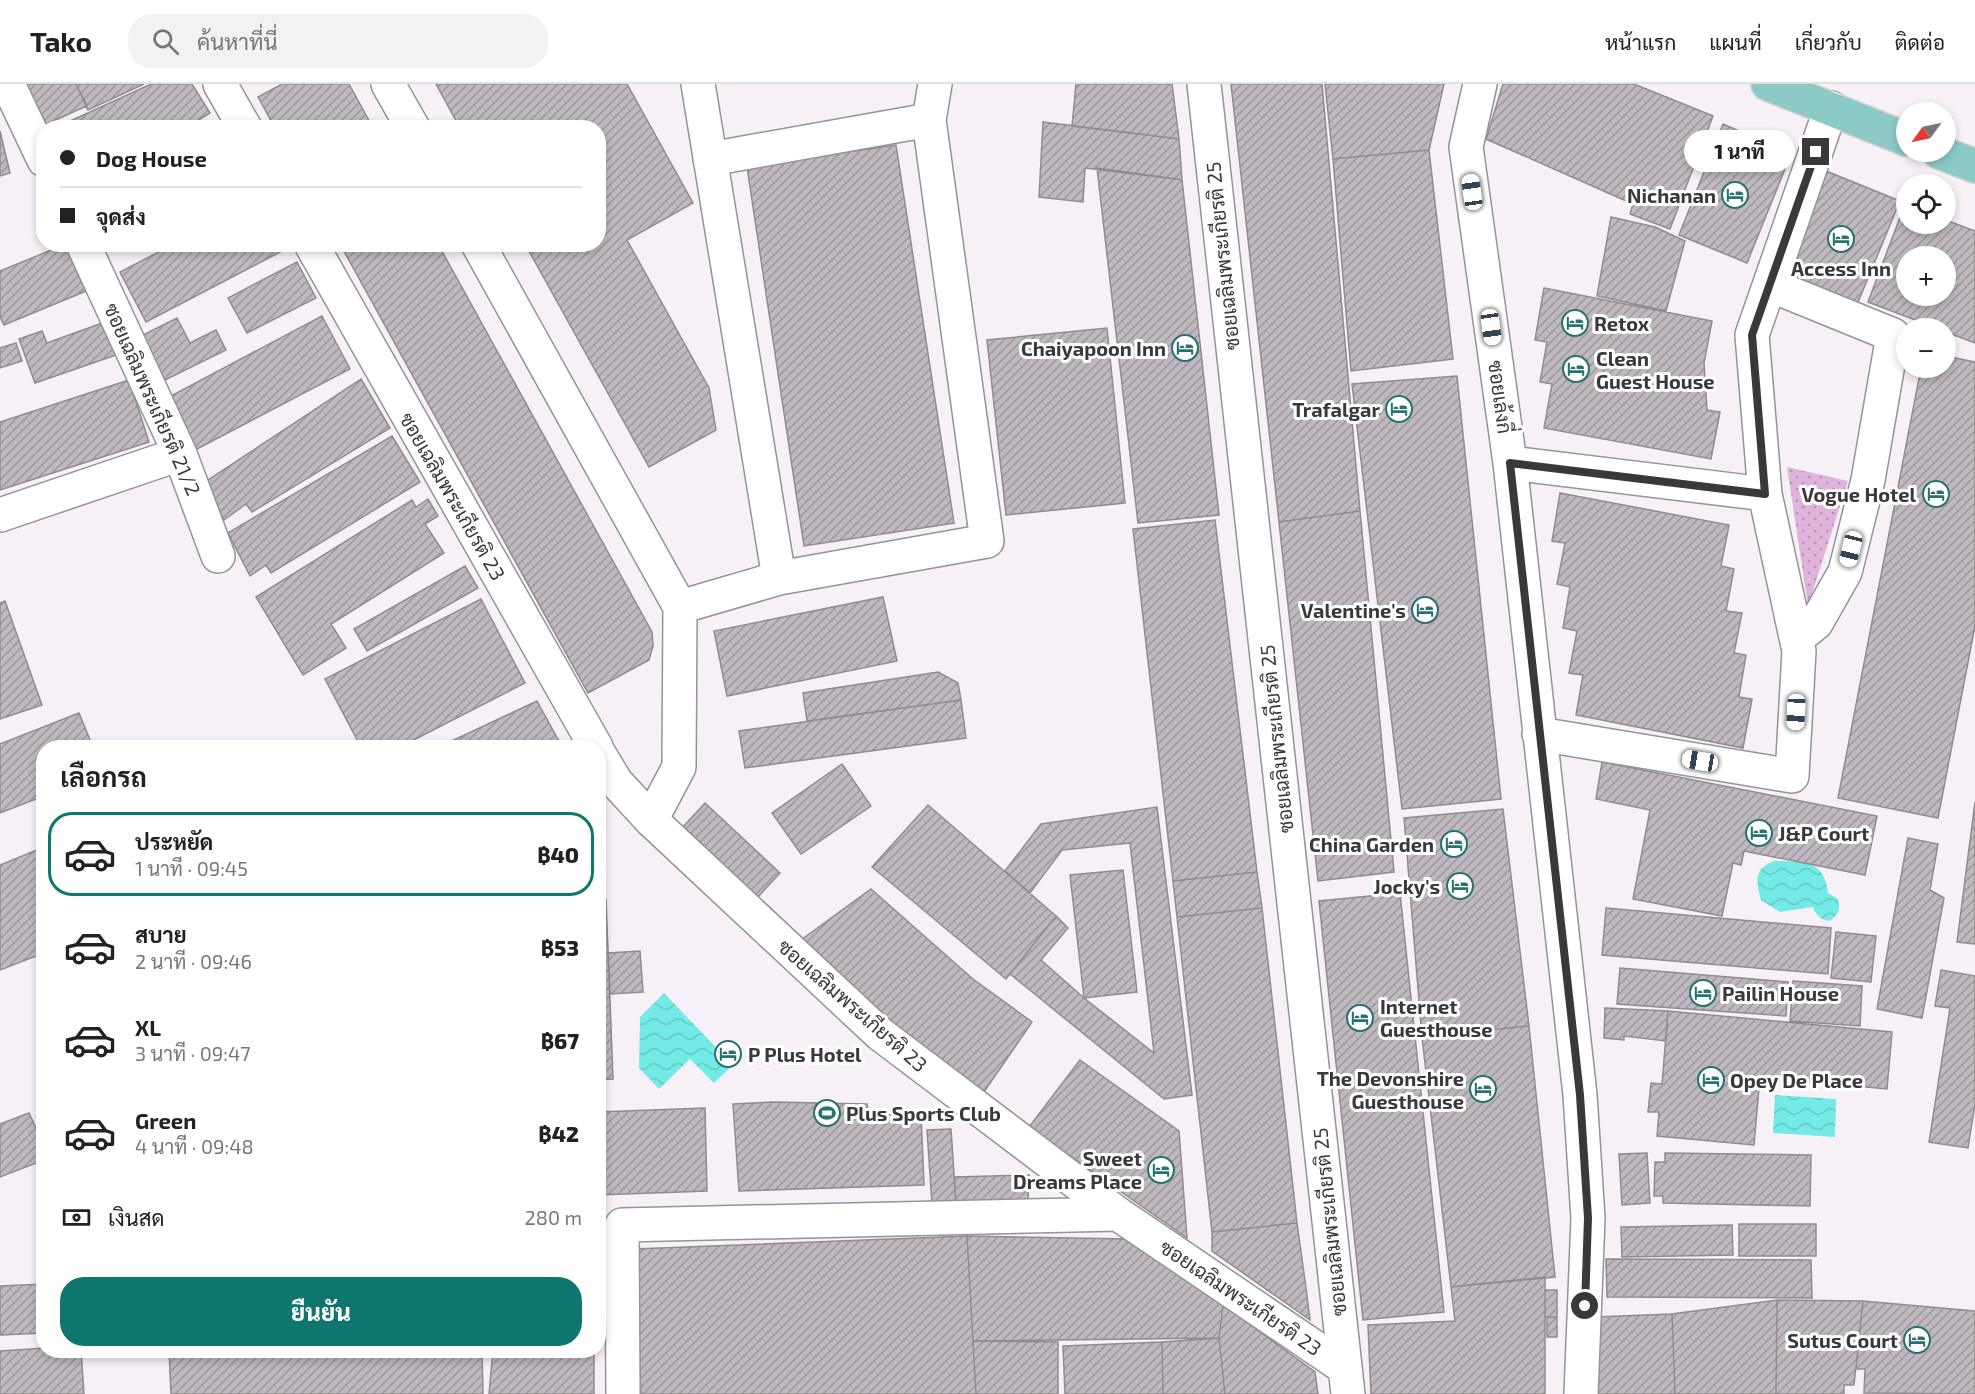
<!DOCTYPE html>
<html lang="th">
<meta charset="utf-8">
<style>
body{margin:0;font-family:"Exo 2",Sarabun,sans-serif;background:#f2f2f2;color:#222;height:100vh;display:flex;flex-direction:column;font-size:22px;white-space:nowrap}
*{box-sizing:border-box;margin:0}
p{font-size:20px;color:#767676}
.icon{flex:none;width:33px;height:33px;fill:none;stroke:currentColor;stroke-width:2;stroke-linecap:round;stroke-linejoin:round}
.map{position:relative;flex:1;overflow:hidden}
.side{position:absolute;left:36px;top:656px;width:570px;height:618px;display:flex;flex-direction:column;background:#fff;border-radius:24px;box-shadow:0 3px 9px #0003}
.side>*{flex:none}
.top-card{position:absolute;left:36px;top:36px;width:570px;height:132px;border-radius:24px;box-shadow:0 3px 9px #0003;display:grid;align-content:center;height:132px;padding:0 24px;background:#fff}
.needle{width:39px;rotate:237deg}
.fabs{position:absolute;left:1896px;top:18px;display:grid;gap:12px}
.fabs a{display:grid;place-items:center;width:60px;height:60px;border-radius:50%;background:#fff;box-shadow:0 3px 9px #0003;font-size:30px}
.end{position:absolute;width:27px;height:27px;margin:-14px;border:8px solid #3b383a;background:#fff;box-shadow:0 0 0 3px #fff}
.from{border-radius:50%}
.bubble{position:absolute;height:42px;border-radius:21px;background:#fff;box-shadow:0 3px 9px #0003;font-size:20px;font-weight:800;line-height:42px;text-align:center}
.car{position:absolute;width:18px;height:36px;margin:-18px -9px;border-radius:8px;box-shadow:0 0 4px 2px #0007;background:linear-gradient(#fff 24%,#345 0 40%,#fff 0 76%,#345 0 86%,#fff 0)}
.top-card b{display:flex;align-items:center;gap:21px;height:57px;font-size:22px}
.top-card b+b{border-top:2px solid #e0e0e0}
.top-card i{width:15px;height:15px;background:#222}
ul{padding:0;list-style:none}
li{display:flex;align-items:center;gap:18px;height:84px;margin:0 12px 9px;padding:0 12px;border:3px solid transparent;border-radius:24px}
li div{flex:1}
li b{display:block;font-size:22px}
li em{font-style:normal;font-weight:800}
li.active{border-color:#0f766e}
li>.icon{width:54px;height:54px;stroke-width:1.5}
h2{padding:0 24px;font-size:27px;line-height:72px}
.pay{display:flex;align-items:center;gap:15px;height:66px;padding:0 24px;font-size:22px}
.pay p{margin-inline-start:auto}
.button{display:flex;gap:12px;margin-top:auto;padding:12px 24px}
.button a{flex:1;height:69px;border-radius:24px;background:#0f766e;color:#fff;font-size:24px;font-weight:800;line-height:69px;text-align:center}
header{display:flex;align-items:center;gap:36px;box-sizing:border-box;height:84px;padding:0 30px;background:#fff;border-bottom:2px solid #e0e0e0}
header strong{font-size:28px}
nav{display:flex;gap:33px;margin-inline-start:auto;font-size:21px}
.search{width:420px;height:54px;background:#f2f2f2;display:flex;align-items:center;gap:15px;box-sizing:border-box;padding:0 21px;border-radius:24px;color:#767676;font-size:22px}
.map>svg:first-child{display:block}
.park{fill:url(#park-dots)}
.water{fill:url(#water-waves)}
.building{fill:url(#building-hatch);stroke:#918a90;stroke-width:1.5;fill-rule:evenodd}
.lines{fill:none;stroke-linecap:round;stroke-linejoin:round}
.minor-casing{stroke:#989198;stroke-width:36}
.major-casing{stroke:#d0cfd0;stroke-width:36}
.minor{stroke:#fff;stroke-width:33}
.major{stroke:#8ccac8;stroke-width:33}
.route{stroke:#3b383a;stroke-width:8}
.labels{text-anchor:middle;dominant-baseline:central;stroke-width:6;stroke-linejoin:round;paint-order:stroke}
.poi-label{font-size:20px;font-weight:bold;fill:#3b383a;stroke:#fff;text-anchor:end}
.street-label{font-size:20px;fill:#3b383a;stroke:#fff}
</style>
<header>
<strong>Tako</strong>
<div class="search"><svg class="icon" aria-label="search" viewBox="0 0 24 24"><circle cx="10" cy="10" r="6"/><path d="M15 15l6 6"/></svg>ค้นหาที่นี่</div>
<nav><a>หน้าแรก</a><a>แผนที่</a><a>เกี่ยวกับ</a><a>ติดต่อ</a></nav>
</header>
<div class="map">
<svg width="1975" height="1310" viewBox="0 0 1975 1310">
<defs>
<pattern id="park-dots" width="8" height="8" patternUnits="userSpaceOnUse" patternTransform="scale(1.5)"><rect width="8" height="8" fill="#dfb3db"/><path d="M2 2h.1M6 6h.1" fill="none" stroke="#b693b3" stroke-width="1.8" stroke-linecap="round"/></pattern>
<pattern id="water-waves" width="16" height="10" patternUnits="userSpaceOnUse" patternTransform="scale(1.5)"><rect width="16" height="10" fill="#73eae5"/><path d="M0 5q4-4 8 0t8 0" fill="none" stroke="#64c9c5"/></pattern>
<pattern id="building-hatch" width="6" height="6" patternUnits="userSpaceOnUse" patternTransform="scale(1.5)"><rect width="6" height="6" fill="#c0b8bf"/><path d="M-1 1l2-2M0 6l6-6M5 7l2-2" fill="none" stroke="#9d979c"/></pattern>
</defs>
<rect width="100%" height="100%" fill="#f8f0f7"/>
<path class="park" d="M 1787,383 L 1848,397 L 1808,522 Z"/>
<path class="water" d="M 1774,777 C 1804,778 1824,775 1828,809 L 1838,815 C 1841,827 1838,831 1829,837 C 1820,835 1816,832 1813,823 L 1780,828 L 1761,816 C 1756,797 1753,785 1774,777 Z
M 664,909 L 733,981 L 714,999 L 690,975 L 659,1005 L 639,984 L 640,933 Z
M 1775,1011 L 1836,1015 L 1835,1053 L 1773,1049 Z"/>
<path class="building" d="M 20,0 L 76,0 L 87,22 L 40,43 Z
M 76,0 L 144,0 L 88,26 Z
M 151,0 L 192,0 L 210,29 L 186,44 L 55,44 Z
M 282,0 L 349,0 L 373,44 L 275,44 L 258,13 Z
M 436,0 L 627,0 L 693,119 L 627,156 L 709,304 L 716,346 L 649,383 L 525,160 L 598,160 L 598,44 L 460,44 Z
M 1076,0 L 1172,0 L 1179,55 L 1072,42 Z
M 1231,0 L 1322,0 L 1360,427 L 1279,438 Z
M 1325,0 L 1444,0 L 1429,66 L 1333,75 Z
M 1503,0 L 1634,0 L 1713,32 L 1670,145 L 1630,130 L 1633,120 L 1486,55 Z
M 1043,38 L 1179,55 L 1182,96 L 1085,84 L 1083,118 L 1039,113 Z
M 1723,40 L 1791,70 L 1747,179 L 1679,151 Z
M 0,47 L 10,89 L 0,92 Z
M 896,61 L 954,439 L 804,462 L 747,83 Z
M 1429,66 L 1453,275 L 1351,287 L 1333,75 Z
M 1097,84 L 1182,96 L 1219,431 L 1138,439 Z
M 1826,87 L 1900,117 L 1856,223 L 1783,193 Z
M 1905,120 L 1906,121 L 1906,140 L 1946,140 L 1946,136 L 1975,147 L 1975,259 L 1946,248 L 1946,244 L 1936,244 L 1868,218 ZM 1906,172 L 1946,172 L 1946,212 L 1906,212 Z
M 1611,133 L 1655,143 L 1685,157 L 1666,227 L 1597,212 Z
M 66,160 L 86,207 L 4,241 L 0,233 L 0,187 Z
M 174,160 L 284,160 L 286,165 L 146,238 L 120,188 Z
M 340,160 L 438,160 L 652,548 L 653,562 L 649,576 L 588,609 Z
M 297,178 L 316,214 L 247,249 L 228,214 Z
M 1544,204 L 1712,237 L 1704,279 L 1707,326 L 1720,328 L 1711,375 L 1544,344 L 1552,300 L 1540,298 L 1547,258 L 1535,256 Z
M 322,232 L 350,285 L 197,365 L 169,313 Z
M 177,234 L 190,259 L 216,246 L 226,266 L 159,299 L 137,254 Z
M 105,238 L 116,271 L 35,299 L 19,255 L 42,247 L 47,259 Z
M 1107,244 L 1125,419 L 1006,431 L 987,256 Z
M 16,259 L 22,277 L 0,284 L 0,264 Z
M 1946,272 L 1975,278 L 1975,542 L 1938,734 L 1838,714 L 1921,284 L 1946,284 Z
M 1457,292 L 1501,715 L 1402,725 L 1352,300 Z
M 361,295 L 390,344 L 252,428 L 246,420 L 224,436 L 202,400 Z
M 129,296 L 149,358 L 0,406 L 0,338 Z
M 392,352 L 420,398 L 271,489 L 266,481 L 250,492 L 228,449 Z
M 1560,409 L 1729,441 L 1721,482 L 1734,485 L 1726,527 L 1742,529 L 1734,569 L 1746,571 L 1739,613 L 1752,615 L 1743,664 L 1576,631 L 1583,591 L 1569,589 L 1577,547 L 1563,544 L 1570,503 L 1557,500 L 1565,459 L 1552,457 Z
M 428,415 L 438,432 L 425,440 L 444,469 L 331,540 L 346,564 L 303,591 L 256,513 L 412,416 L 416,423 Z
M 1360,427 L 1394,788 L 1318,797 L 1279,438 Z
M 1215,436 L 1257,788 L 1173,797 L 1133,445 Z
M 465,482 L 478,504 L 367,567 L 354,545 Z
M 883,513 L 897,577 L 727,612 L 714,547 Z
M 481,515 L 525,599 L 400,663 L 361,663 L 325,595 Z
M 5,517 L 42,621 L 0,635 L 0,519 Z
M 938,588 L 958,599 L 961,616 L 807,637 L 803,609 Z
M 961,616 L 966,654 L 745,684 L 739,647 Z
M 537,617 L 560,659 L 551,663 L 439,663 Z
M 79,629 L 93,663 L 44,663 L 44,712 L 0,729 L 0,660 Z
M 1602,678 L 1877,732 L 1865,791 L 1744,767 L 1741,781 L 1733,779 L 1722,832 L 1633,815 L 1650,726 L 1596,715 Z
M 842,680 L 871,722 L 801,770 L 772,729 Z
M 1975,718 L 1975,860 L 1957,858 Z
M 705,719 L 780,789 L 756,815 L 681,745 Z
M 928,721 L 1056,832 L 1006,895 L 872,783 Z
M 1157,723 L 1192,1011 L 1164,1015 L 1010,890 L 1056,832 L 1068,844 L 1041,876 L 1084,914 L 1154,969 L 1130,759 L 1062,766 L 1030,809 L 1005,787 L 1041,740 Z
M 1503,725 L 1529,942 L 1422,953 L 1404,734 Z
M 1908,754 L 1938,760 L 1930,806 L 1944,814 L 1922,934 L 1877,925 Z
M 44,763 L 44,869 L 0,886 L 0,781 Z
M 1123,786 L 1137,908 L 1084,914 L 1070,791 Z
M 1257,788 L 1262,824 L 1177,833 L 1173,797 Z
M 871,805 L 973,895 L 1032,938 L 984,1008 L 921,965 L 801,856 Z
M 1400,809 L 1444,1228 L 1363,1236 L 1319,817 Z
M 598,815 L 606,815 L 613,995 L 598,996 Z
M 1262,824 L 1297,1139 L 1212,1148 L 1177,833 Z
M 1606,824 L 1831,844 L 1828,890 L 1602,871 Z
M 1836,848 L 1876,852 L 1871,898 L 1831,894 Z
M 640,867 L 643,908 L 610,910 L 608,869 Z
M 1620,884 L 1788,898 L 1786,932 L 1617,920 Z
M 1941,886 L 1975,892 L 1975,1020 L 1968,1064 L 1929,1058 L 1950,924 L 1935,922 Z
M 1793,897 L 1862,902 L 1860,942 L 1790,937 Z
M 1605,924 L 1668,927 L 1666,957 L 1624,952 L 1624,956 L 1604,954 Z
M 1668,927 L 1892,948 L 1887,1005 L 1760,993 L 1754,1061 L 1657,1052 L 1659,1028 L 1648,1028 L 1651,999 L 1662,1000 Z
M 1529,942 L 1555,1193 L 1451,1203 L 1422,953 Z
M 1080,976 L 1179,1047 L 1187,1154 L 1029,1043 Z
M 774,1018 L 867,1020 L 869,1032 L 921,1029 L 924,1101 L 739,1107 L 733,1020 Z
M 705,1024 L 707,1107 L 598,1111 L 598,1028 Z
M 29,1029 L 44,1061 L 44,1076 L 0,1093 L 0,1040 Z
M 951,1045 L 956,1119 L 932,1120 L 927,1046 Z
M 1647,1069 L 1650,1119 L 1622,1121 L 1619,1070 Z
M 1665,1069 L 1811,1071 L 1810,1122 L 1663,1119 L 1663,1112 L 1654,1112 L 1655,1078 L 1665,1078 Z
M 1029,1091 L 1028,1118 L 956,1119 L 954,1093 Z
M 1297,1139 L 1306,1204 L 1310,1236 L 1212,1167 L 1212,1148 Z
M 1739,1140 L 1816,1140 L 1816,1172 L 1739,1172 Z
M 1732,1141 L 1733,1171 L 1622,1173 L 1621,1143 Z
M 967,1152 L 1129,1155 L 1223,1221 L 1219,1254 L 973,1257 Z
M 967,1152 L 976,1310 L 641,1310 L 635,1165 Z
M 1606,1175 L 1811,1176 L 1812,1214 L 1607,1213 Z
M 1545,1193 L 1545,1310 L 1371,1310 L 1368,1241 L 1455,1237 L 1451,1203 Z
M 44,1200 L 44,1249 L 0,1251 L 0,1202 Z
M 1545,1206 L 1557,1206 L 1557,1233 L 1545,1233 Z
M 1777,1216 L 1776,1310 L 1675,1310 L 1672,1230 Z
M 1777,1216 L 1863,1217 L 1854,1301 L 1844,1301 L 1844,1310 L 1776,1310 Z
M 1863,1217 L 1975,1227 L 1975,1310 L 1864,1309 L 1865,1285 L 1856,1285 Z
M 1223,1221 L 1315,1288 L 1318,1310 L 1225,1310 L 1219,1254 Z
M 1672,1230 L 1675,1310 L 1597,1310 L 1595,1233 Z
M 1547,1233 L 1557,1233 L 1557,1253 L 1547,1253 Z
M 1219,1254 L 1225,1310 L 1163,1310 L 1162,1258 Z
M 973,1257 L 1058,1258 L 1058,1310 L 976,1310 Z
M 1162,1258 L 1163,1310 L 1065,1310 L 1063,1262 Z
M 44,1264 L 44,1266 L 81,1266 L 84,1310 L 0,1310 L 0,1267 Z
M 169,1266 L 482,1266 L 483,1310 L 171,1310 Z
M 493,1266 L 594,1266 L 594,1310 L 489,1310 Z"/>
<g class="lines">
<defs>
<path id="minor" d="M 8,0 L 44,76
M 220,0 L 245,44
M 388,0 L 413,44
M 1204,0 L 1348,1310
M 1480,0 L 1466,63 L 1510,379 L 1580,1011 L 1588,1134 L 1581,1310
M 929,36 L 935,0
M 710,75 L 929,36 L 987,457 L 779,494
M 83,160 L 180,370 L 218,472
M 311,160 L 596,663
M 478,160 L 680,523 L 679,683 L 651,736
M 1770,201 L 1893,251 L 1868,396 L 1845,488 L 1816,539 L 1797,554
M 1510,379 L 1765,410
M 0,431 L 180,370
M 680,523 L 779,494 L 698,0
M 1539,650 L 1792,692 L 1799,567 L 1765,410 L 1752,251 L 1831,24
M 598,668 L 616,698 L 651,736 L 880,950 L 1118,1130 L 1345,1284
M 623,1310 L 622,1141 L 1118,1130"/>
<path id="major" d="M 1768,0 L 1906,55
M 1939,68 L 1975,82"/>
</defs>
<use href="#minor" class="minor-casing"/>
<use href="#major" class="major-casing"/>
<use href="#minor" class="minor"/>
<use href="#major" class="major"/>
</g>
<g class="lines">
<path class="route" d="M 1585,1222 L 1588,1134 L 1580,1011 L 1510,379 L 1765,410 L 1752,251 L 1816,68"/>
</g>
<defs>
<symbol id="hotel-ring" viewBox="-11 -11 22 22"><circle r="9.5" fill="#fff" stroke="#27726f" stroke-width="1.5"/><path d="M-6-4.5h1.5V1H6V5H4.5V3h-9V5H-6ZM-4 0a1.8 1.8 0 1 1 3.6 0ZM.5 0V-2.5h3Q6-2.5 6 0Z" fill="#27726f"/></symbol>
<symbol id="stadium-ring" viewBox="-11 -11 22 22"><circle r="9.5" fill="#fff" stroke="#27726f" stroke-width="1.5"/><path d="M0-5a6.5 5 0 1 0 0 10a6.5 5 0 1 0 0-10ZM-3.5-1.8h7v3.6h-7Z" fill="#27726f"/></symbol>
</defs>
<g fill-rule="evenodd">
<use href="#hotel-ring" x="1720" y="96" width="30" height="30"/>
<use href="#hotel-ring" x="1826" y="140" width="30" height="30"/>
<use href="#hotel-ring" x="1560" y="224" width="30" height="30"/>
<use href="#hotel-ring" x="1170" y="249" width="30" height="30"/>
<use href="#hotel-ring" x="1561" y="270" width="30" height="30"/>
<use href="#hotel-ring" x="1384" y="310" width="30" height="30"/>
<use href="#hotel-ring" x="1921" y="395" width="30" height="30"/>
<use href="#hotel-ring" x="1410" y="511" width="30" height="30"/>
<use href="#hotel-ring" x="1744" y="734" width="30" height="30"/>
<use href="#hotel-ring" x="1439" y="745" width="30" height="30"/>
<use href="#hotel-ring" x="1445" y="787" width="30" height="30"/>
<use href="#hotel-ring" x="1688" y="894" width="30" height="30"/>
<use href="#hotel-ring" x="1345" y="919" width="30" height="30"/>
<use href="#hotel-ring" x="713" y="955" width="30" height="30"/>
<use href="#hotel-ring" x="1696" y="981" width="30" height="30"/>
<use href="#hotel-ring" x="1468" y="990" width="30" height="30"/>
<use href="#stadium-ring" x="812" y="1014" width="30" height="30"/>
<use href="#hotel-ring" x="1146" y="1071" width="30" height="30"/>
<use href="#hotel-ring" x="1902" y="1241" width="30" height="30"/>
</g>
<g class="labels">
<g class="poi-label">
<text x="1716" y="111">Nichanan</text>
<text x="1841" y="184" text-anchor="middle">Access Inn</text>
<text x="1594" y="239" text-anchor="start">Retox</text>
<text x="1166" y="264">Chaiyapoon Inn</text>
<text x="1596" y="274" text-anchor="start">Clean<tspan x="1596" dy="23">Guest House</tspan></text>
<text x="1380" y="325">Trafalgar</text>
<text x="1916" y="410">Vogue Hotel</text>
<text x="1406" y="526">Valentine's</text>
<text x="1778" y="749" text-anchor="start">J&amp;P Court</text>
<text x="1434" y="760">China Garden</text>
<text x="1440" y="802">Jocky's</text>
<text x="1722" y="909" text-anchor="start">Pailin House</text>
<text x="1380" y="922" text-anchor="start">Internet<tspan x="1380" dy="23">Guesthouse</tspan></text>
<text x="748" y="970" text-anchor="start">P Plus Hotel</text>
<text x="1464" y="994">The Devonshire<tspan x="1464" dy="23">Guesthouse</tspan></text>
<text x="1730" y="996" text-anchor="start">Opey De Place</text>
<text x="846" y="1029" text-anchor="start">Plus Sports Club</text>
<text x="1142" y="1074">Sweet<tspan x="1142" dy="23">Dreams Place</tspan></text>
<text x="1898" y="1256">Sutus Court</text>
</g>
<g class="street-label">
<text transform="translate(1222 172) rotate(-96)">ซอยเฉลิมพระเกียรติ 25</text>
<text transform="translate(1501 313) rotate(82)">ซอยเล้งกี่</text>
<text transform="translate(153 315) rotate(66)">ซอยเฉลิมพระเกียรติ 21/2</text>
<text transform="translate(453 412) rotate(60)">ซอยเฉลิมพระเกียรติ 23</text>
<text transform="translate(1276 655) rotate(-96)">ซอยเฉลิมพระเกียรติ 25</text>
<text transform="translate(853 921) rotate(41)">ซอยเฉลิมพระเกียรติ 23</text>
<text transform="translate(1329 1138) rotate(-96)">ซอยเฉลิมพระเกียรติ 25</text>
<text transform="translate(1241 1213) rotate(34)">ซอยเฉลิมพระเกียรติ 23</text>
</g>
</g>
</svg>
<div class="fabs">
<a><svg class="needle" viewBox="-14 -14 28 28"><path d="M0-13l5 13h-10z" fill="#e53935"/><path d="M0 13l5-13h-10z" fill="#767676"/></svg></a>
<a><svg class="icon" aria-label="locate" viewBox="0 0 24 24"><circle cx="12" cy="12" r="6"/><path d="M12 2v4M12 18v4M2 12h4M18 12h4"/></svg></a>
<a>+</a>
<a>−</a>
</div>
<i class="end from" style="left:1585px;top:1222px"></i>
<i class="end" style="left:1816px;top:68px"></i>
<div class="bubble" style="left:1684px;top:46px;width:111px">1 นาที</div>
<i class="car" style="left:1472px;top:108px;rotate:352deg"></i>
<i class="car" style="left:1491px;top:243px;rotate:172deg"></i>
<i class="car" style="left:1851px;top:465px;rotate:194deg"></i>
<i class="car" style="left:1796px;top:628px;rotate:183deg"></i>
<i class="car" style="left:1700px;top:677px;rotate:280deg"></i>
<div class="top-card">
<b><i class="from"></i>Dog House</b>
<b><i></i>จุดส่ง</b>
</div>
<section class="side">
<h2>เลือกรถ</h2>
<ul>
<li class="active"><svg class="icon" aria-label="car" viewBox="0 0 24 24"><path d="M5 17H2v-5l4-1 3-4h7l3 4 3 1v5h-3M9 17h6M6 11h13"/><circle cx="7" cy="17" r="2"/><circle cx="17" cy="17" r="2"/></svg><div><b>ประหยัด</b><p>1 นาที · 09:45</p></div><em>฿40</em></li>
<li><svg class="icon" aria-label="car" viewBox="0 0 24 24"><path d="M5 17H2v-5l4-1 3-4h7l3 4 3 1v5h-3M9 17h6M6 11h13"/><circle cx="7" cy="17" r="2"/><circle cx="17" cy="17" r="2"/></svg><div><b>สบาย</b><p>2 นาที · 09:46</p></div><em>฿53</em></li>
<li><svg class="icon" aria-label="car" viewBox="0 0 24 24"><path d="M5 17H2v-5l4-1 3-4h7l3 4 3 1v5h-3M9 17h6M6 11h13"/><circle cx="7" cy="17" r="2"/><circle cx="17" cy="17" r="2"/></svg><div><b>XL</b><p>3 นาที · 09:47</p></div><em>฿67</em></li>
<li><svg class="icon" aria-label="car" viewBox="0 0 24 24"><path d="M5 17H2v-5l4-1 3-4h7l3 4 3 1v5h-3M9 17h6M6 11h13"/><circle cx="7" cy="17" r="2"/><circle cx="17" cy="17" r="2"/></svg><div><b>Green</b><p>4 นาที · 09:48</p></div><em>฿42</em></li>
</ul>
<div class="pay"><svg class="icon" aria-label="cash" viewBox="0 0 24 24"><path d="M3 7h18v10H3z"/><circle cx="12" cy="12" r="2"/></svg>เงินสด<p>280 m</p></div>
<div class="button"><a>ยืนยัน</a></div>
</section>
</div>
